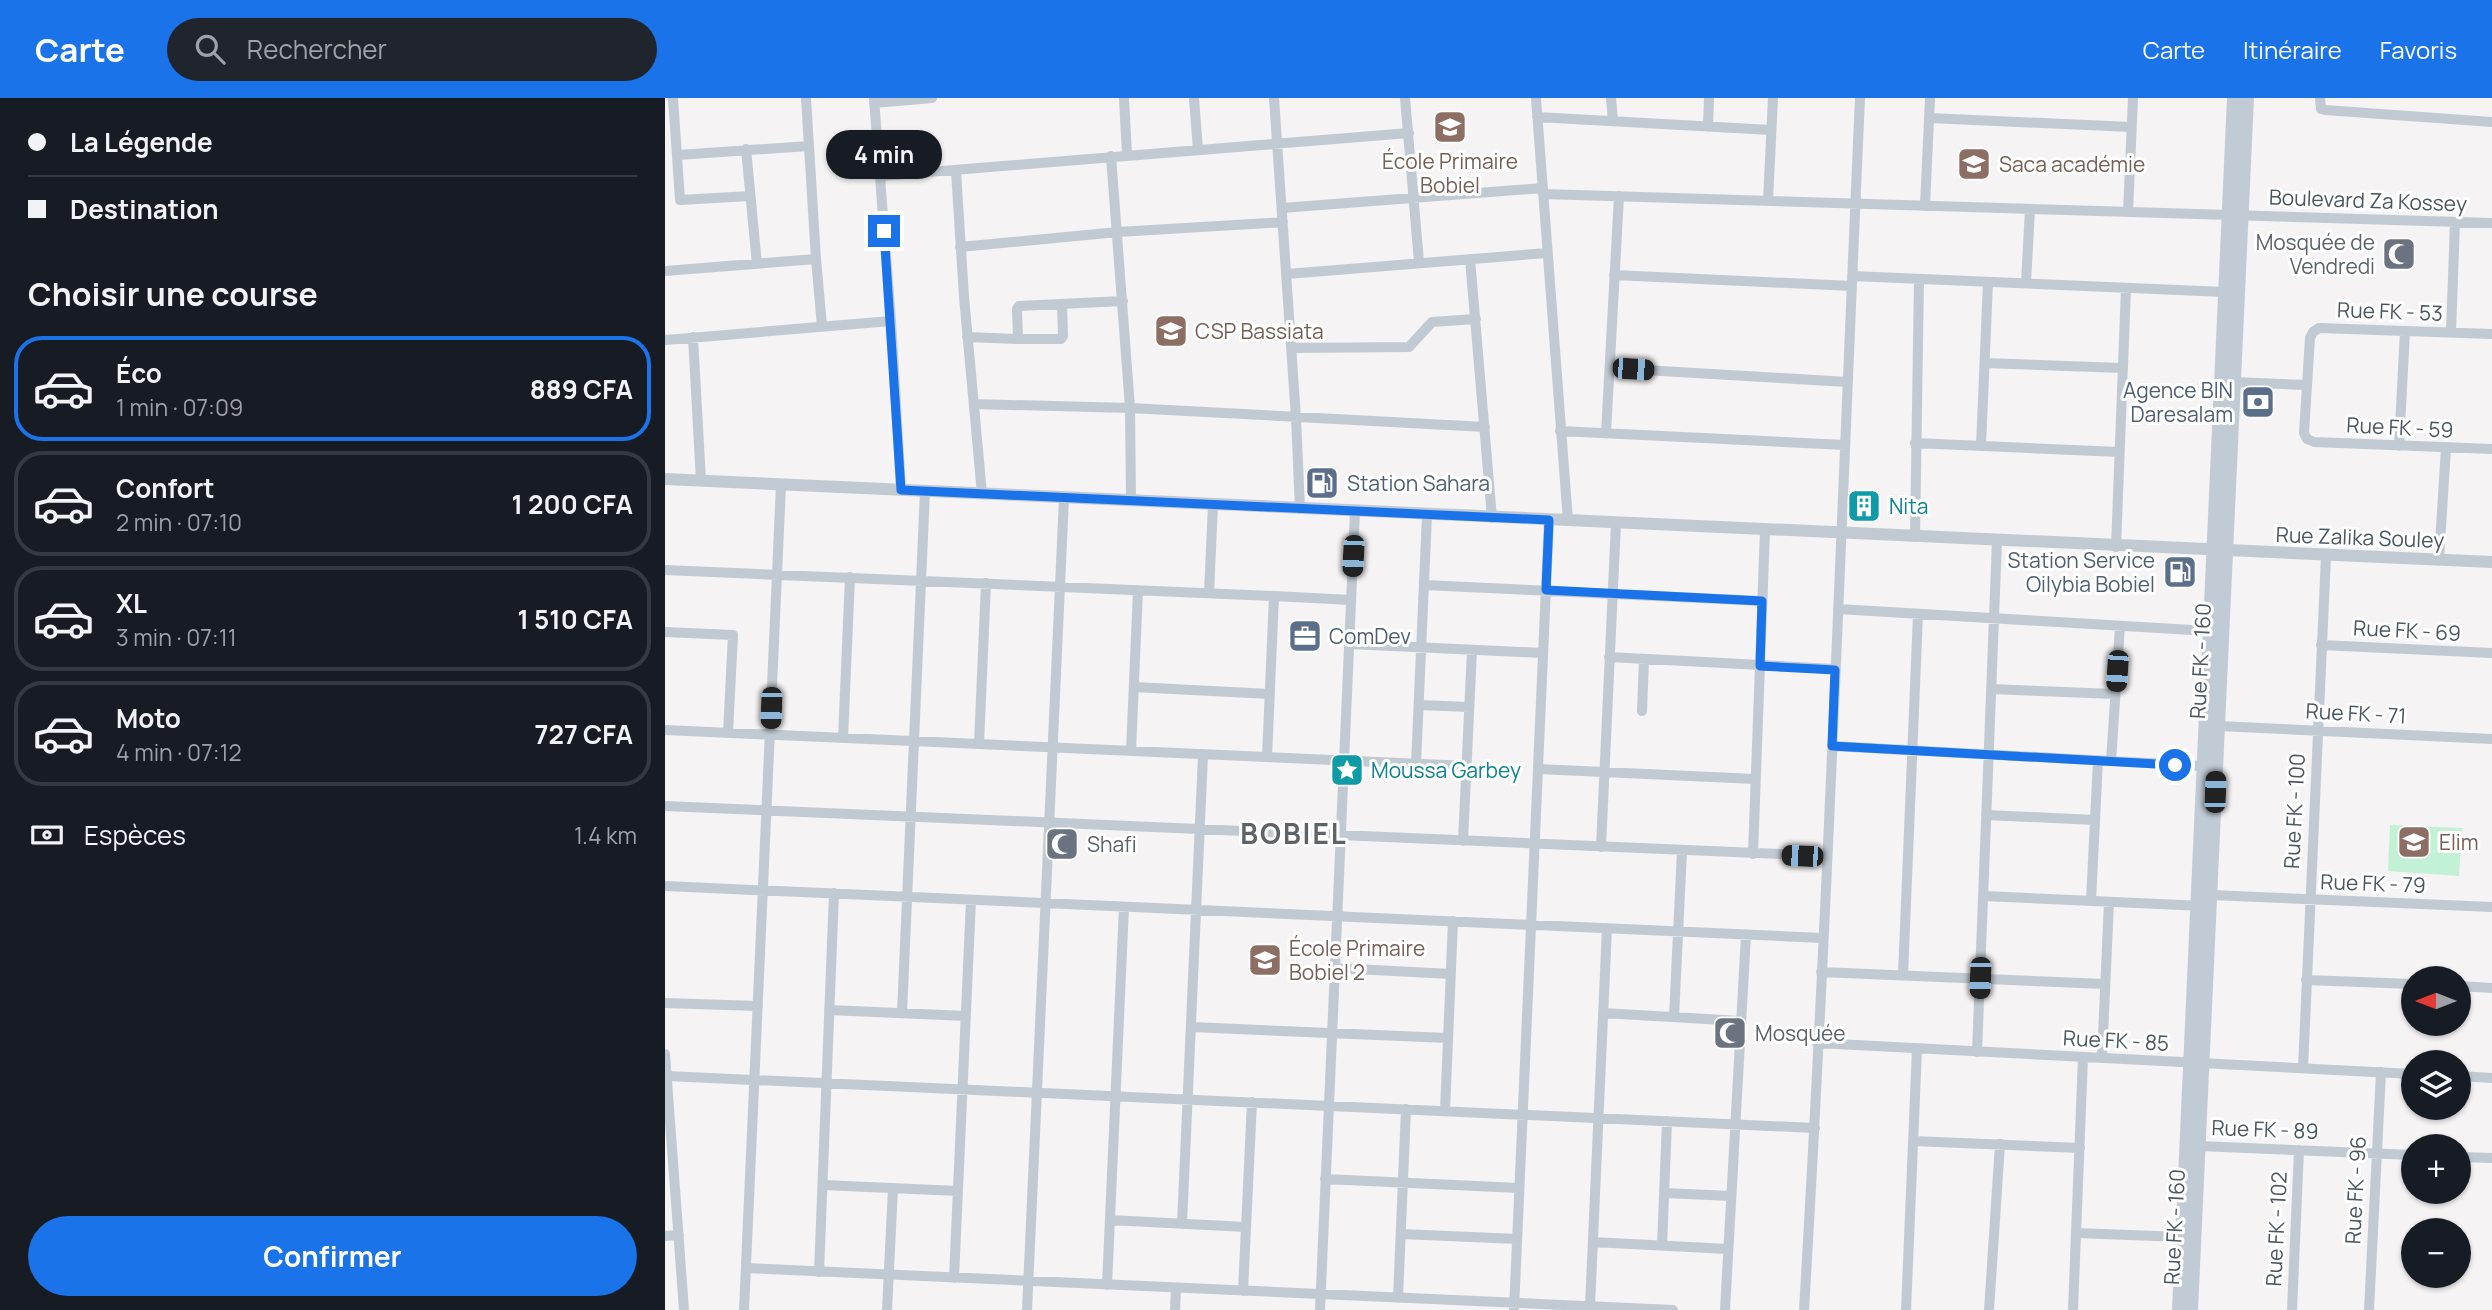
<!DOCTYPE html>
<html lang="fr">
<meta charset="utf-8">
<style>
body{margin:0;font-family:Manrope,sans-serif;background:#20242c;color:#f1f3f6;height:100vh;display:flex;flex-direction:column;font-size:26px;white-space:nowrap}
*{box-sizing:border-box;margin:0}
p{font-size:23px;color:#9ea1a6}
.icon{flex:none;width:38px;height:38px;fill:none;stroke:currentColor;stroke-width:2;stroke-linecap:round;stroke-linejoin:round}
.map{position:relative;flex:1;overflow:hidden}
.panel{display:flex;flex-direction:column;background:#171b24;width:665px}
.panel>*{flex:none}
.banner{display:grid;align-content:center;height:154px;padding:0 28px;background:#171b24}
.needle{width:46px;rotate:270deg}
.controls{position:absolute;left:1736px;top:868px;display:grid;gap:14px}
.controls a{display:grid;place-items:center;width:70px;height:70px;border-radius:50%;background:#171b24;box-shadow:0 2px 5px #0004;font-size:35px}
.end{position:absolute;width:32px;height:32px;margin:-16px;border:9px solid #1a73e8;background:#fff;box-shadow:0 0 0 4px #fff}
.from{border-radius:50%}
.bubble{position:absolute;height:49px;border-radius:24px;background:#171b24;box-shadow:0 2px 5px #0004;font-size:23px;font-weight:700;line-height:49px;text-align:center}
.car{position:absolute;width:21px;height:42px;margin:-21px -10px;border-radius:9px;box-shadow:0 0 5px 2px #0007;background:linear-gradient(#222 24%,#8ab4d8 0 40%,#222 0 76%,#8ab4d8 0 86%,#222 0)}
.banner b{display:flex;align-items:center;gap:24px;height:66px;font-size:26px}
.banner b+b{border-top:2px solid #363941}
.banner i{width:18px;height:18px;background:#f1f3f6}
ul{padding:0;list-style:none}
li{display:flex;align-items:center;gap:21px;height:105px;margin:0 14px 10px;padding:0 14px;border:4px solid #363941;border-radius:28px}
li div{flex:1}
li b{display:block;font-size:26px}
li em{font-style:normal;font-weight:700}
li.selected{border-color:#1a73e8}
li>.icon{width:63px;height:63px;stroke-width:1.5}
h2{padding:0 28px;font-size:32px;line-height:84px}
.pay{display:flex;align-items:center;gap:18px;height:77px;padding:0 28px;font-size:26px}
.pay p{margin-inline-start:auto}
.button{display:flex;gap:14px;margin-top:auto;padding:14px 28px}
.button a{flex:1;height:80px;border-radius:42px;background:#1a73e8;color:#fff;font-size:28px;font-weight:700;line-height:80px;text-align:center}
header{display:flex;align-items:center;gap:42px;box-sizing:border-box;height:98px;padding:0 35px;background:#1a73e8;color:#fff}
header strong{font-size:33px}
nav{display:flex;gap:38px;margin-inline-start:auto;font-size:24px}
.search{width:490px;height:63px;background:#20242c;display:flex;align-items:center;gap:18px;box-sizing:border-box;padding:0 24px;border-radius:38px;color:#9ea1a6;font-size:26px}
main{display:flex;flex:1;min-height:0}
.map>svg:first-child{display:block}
.green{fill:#c3f1d5}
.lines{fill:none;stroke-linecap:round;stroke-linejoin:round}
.minor{stroke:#c1cad2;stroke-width:10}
.tertiary{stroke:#c1cad2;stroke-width:12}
.secondary{stroke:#c1cbd6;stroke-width:14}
.route{stroke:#1a73e8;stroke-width:9}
.labels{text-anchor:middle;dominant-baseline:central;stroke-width:6;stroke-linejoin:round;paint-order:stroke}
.education-label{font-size:21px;fill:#785e54;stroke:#fff;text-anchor:start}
.street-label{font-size:21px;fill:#4a5661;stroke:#fff}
.worship-label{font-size:21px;fill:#5b616d;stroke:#fff;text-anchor:start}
.service-label{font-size:21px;fill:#4e5e75;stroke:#fff;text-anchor:end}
.culture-label{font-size:21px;fill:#0d838f;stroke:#fff;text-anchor:start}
.district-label{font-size:28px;font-weight:bold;letter-spacing:2px;fill:#5f6368;stroke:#fff}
</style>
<header>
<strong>Carte</strong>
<div class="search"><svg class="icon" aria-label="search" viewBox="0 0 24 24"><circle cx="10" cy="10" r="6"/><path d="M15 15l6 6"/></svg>Rechercher</div>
<nav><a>Carte</a><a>Itinéraire</a><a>Favoris</a></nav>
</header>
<main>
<section class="panel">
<div class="banner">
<b><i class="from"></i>La Légende</b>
<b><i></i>Destination</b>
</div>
<h2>Choisir une course</h2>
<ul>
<li class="selected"><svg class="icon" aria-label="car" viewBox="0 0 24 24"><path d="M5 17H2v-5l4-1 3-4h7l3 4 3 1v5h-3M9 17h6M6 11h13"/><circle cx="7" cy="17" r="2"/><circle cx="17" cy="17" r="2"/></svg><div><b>Éco</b><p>1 min · 07:09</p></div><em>889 CFA</em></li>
<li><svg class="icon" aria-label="car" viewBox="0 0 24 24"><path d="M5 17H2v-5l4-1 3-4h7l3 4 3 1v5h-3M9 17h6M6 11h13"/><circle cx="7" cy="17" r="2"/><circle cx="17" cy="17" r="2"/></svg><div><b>Confort</b><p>2 min · 07:10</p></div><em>1 200 CFA</em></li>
<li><svg class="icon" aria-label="car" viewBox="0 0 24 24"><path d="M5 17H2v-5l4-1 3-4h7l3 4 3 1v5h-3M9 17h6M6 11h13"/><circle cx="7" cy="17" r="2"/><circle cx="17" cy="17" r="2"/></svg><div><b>XL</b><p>3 min · 07:11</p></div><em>1 510 CFA</em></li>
<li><svg class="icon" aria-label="car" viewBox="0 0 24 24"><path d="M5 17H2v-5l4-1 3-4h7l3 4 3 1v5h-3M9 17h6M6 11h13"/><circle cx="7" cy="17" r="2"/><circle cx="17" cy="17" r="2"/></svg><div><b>Moto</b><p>4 min · 07:12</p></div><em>727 CFA</em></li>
</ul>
<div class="pay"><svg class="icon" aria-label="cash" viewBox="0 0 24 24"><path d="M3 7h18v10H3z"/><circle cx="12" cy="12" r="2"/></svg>Espèces<p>1.4 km</p></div>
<div class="button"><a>Confirmer</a></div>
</section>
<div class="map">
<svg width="1827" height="1212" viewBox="0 0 1827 1212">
<rect width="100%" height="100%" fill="#f5f3f3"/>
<path class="green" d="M 1725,727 L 1797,730 L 1794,778 L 1723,773 Z"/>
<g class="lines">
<path class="minor" d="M 8,0 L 15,102 L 85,98
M 141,0 L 151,161 L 157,228
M 209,0 L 226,223 L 236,392
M 459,0 L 462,57
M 529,0 L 533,52
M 609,0 L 631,320 L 635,411
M 740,0 L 754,164
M 871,0 L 903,423
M 946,0 L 948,23
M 1655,0 L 1656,11 L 1660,12 L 1827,24
M 209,5 L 267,0
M 872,19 L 1106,32
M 1264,20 L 1466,29
M 1043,29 L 1044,0
M 81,51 L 92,166
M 13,57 L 144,48
M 446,58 L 465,310 L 466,403
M 291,73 L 299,199 L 317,396
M 215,78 L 744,35
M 878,96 L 1827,125
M 1103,103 L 1108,0
M 1260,108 L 1265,0
M 617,110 L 878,90
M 1463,114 L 1468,0
M 295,149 L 453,134 L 618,124
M 805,161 L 827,420
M 0,173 L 151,161
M 622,176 L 882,155
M 949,177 L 1187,188
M 1187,178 L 1560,194
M 1361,185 L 1365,111
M 1786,234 L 1790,124
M 1827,236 L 1654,230 L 1648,234 L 1645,240 L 1639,335 L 1642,341 L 1649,344 L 1827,351
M 28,239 L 36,383
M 302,239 L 353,241 L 352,211 L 354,208 L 458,203
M 353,241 L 396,241 L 398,238 L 397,206
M 0,242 L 226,223
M 627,250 L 744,249 L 767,224 L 811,221
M 1320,265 L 1457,270
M 945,270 L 1183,284
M 1569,284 L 1642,287
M 309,306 L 465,310 L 820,329
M 895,333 L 1180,347
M 941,335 L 954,98
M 1250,345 L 1454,354
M 1316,348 L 1323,184
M 1734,348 L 1740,233
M 1250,439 L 1254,181
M 1451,449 L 1461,190
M 1774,461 L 1781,350
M 0,472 L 609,498 L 602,659
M 759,487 L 1097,503
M 544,495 L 548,407
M 609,498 L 686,502
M 1173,511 L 1544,533
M 0,534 L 68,537 L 63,635
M 684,546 L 878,555
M 1656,547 L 1827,555
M 944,559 L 1170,571
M 469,589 L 605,596
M 1326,591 L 1450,596
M 754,607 L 804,609
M 977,613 L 979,561
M 1553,628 L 1827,641
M 0,632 L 802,668
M 178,640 L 185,479
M 314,646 L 321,485
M 1167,648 L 1538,668
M 466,653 L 473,492
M 1446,663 L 1455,528
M 751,666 L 762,417
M 873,671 L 1090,681
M 0,708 L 1161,758
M 1321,717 L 1430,722
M 798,743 L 807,552
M 936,749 L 951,425
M 1088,756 L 1100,432
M 0,788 L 1157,840
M 1546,797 L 1827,809
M 1318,798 L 1538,808
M 1426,803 L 1433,662
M 670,870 L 786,876
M 1156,874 L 1440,886
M 1238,877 L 1253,516
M 1641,882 L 1748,886
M 1794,888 L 1827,890
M 0,905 L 93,908
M 164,912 L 301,918
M 237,915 L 260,393
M 938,915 L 1076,923
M 1009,919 L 1017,753
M 526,929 L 783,940
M 1152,945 L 1748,976
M 1312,954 L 1332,443
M 0,956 L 19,1212
M 1437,960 L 1444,804
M 1638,970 L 1661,458
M 2,978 L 1150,1030
M 1794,978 L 1827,980
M 780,1013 L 788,823
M 1248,1043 L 1415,1050
M 1534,1048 L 1748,1057
M 1794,1059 L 1827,1060
M 660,1081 L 854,1090
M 158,1087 L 293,1093
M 1000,1095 L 1066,1098
M 445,1122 L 581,1129
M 517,1126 L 538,657
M 1411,1135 L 1517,1139
M 736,1136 L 852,1141
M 0,1138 L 14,1137
M 928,1144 L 1063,1151
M 997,1148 L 1002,1023
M 81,1170 L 1008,1212
M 154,1174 L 169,795
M 289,1180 L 306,802
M 442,1187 L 459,809
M 578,1193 L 587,1004
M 733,1200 L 741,1011
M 925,1208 L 942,830
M 79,1212 L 116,387
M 222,1212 L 228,1090
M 362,1212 L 399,400
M 510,1212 L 511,1190
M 655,1212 L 690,413
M 849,1212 L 884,422
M 1060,1212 L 1081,837
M 1139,1212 C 1163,808 1177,404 1195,0
M 1241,1212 L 1252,951
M 1324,1212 L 1335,1046
M 1408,1212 L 1418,959
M 1627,1212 L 1634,1052
M 1704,1212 L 1716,974"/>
<path class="tertiary" d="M 0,381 L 1827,464"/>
<path class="secondary" d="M 1514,1212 L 1569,0
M 1526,1212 L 1582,0"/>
</g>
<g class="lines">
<path class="route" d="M 219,133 L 236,392 L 884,422 L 881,492 L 1097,503 L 1095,568 L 1170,572 L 1167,648 L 1510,667"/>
</g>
<defs>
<symbol id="school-square" viewBox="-11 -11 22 22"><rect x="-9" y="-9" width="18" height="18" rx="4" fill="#8d6e63" stroke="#fff"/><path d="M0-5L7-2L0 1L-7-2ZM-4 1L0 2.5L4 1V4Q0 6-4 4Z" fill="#fff"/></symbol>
<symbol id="mosque-square" viewBox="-11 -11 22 22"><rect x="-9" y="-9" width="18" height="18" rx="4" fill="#6b7280" stroke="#fff"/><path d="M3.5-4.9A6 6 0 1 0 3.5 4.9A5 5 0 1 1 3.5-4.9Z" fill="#fff"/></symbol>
<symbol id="bank-square" viewBox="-11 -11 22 22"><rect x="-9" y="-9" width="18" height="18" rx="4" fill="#5c6f8a" stroke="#fff"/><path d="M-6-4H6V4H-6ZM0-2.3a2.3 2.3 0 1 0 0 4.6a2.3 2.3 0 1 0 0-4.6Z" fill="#fff"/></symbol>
<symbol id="fuel-square" viewBox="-11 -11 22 22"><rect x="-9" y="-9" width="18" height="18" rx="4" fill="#5c6f8a" stroke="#fff"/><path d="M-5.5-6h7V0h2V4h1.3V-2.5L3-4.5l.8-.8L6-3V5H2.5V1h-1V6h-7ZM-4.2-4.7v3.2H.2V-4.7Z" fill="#fff"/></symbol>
<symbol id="building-square" viewBox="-11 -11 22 22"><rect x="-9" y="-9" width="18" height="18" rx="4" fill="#0f9aa8" stroke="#fff"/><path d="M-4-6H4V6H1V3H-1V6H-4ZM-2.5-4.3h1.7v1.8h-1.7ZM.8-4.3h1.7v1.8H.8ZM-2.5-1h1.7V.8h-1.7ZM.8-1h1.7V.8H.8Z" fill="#fff"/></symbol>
<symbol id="office-square" viewBox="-11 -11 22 22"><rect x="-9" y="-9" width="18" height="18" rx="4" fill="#5c6f8a" stroke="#fff"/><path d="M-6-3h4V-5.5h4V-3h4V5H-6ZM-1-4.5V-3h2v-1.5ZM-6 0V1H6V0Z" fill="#fff"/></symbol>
<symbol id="sight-square" viewBox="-11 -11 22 22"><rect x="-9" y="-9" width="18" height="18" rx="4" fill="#0f9aa8" stroke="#fff"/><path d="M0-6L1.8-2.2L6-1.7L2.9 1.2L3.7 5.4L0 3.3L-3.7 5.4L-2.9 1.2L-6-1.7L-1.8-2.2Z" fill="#fff"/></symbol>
</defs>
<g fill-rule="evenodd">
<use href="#school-square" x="766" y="10" width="38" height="38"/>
<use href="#school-square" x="1290" y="47" width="38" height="38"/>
<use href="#mosque-square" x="1715" y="137" width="38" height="38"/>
<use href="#school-square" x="487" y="214" width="38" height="38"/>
<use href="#bank-square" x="1574" y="285" width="38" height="38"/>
<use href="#fuel-square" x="638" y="366" width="38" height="38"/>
<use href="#building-square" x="1180" y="389" width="38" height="38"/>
<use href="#fuel-square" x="1496" y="455" width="38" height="38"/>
<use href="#office-square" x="621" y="519" width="38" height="38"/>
<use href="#sight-square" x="663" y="653" width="38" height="38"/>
<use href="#school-square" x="1730" y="725" width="38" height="38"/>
<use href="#mosque-square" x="378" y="727" width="38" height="38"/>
<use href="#school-square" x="581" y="843" width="38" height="38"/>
<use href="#mosque-square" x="1046" y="916" width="38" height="38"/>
</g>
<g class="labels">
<g class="education-label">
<text x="785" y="63" text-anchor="middle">École Primaire<tspan x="785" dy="24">Bobiel</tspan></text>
<text x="1334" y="66">Saca académie</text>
<text x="530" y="233">CSP Bassiata</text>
<text x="1774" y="744">Elim</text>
<text x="624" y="850">École Primaire<tspan x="624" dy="24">Bobiel 2</tspan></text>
</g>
<g class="street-label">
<text transform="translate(1703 102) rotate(2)">Boulevard Za Kossey</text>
<text transform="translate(1725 213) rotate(2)">Rue FK - 53</text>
<text transform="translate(1735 329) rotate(3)">Rue FK - 59</text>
<text transform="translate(1695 439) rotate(2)">Rue Zalika Souley</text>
<text transform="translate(1742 532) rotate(3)">Rue FK - 69</text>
<text transform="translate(1535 563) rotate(-87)">Rue FK - 160</text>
<text transform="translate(1691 615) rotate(3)">Rue FK - 71</text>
<text transform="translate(1629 713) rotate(-87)">Rue FK - 100</text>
<text transform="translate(1708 785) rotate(2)">Rue FK - 79</text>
<text transform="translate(1451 942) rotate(3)">Rue FK - 85</text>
<text transform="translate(1600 1031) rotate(2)">Rue FK - 89</text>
<text transform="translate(1690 1092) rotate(-87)">Rue FK - 96</text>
<text transform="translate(1509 1129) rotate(-87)">Rue FK - 160</text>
<text transform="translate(1611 1131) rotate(-87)">Rue FK - 102</text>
</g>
<g class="worship-label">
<text x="1710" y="144" text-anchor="end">Mosquée de<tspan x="1710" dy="24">Vendredi</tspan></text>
<text x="422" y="746">Shafi</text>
<text x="1090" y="935">Mosquée</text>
</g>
<g class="service-label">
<text x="1568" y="292">Agence BIN<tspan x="1568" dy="24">Daresalam</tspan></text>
<text x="682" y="385" text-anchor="start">Station Sahara</text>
<text x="1490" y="462">Station Service<tspan x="1490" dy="24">Oilybia Bobiel</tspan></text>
<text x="664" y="538" text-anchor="start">ComDev</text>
</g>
<g class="culture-label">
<text x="1224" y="408">Nita</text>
<text x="706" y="672">Moussa Garbey</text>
</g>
<g class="district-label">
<text x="629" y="735">BOBIEL</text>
</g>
</g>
</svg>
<div class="controls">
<a><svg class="needle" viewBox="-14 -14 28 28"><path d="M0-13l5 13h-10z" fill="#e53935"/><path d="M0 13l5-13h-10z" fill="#9ea1a6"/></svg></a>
<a><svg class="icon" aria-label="layers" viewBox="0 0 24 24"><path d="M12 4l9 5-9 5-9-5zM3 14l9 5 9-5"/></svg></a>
<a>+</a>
<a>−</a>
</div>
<i class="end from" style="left:1510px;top:667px"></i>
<i class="end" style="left:219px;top:133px"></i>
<div class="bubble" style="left:161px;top:32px;width:116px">4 min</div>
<i class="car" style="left:968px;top:271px;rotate:94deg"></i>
<i class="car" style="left:688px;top:458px;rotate:183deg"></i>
<i class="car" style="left:1452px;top:573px;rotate:184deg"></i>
<i class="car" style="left:106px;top:610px;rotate:182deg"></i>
<i class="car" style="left:1550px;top:694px;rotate:2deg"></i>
<i class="car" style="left:1137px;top:758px;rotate:272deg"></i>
<i class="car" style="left:1315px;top:880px;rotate:182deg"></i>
</div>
</main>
